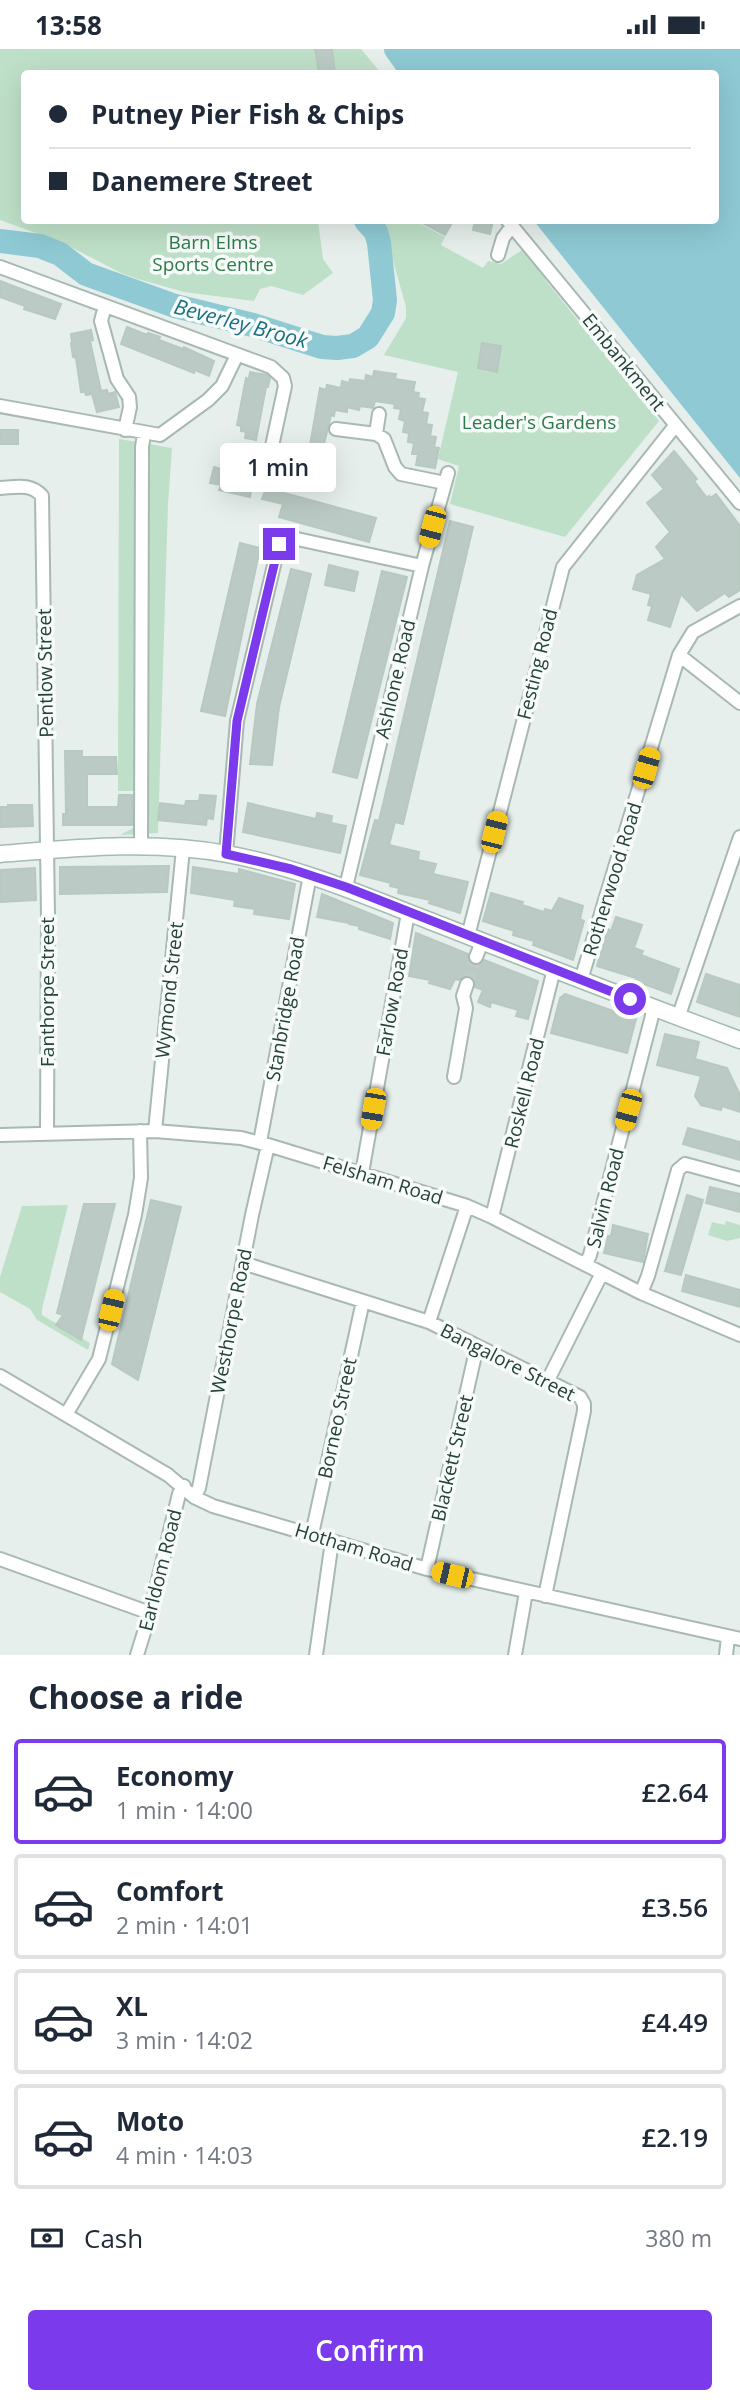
<!DOCTYPE html>
<meta charset="utf-8">
<style>
body{margin:0;font-family:"Open Sans",sans-serif;background:#f6f6f7;color:#1f2937;height:100vh;display:flex;flex-direction:column;font-size:26px;white-space:nowrap}
*{box-sizing:border-box;margin:0}
p{font-size:23px;color:#747a83}
.icon{flex:none;width:38px;height:38px;fill:none;stroke:currentColor;stroke-width:2;stroke-linecap:round;stroke-linejoin:round}
.map{position:relative;height:1606px;overflow:hidden}
.sheet{display:flex;flex-direction:column;background:#fff;flex:1}
.sheet>*{flex:none}
.hud{position:absolute;left:21px;top:21px;width:698px;height:154px;border-radius:7px;box-shadow:0 7px 28px #0002;display:grid;align-content:center;height:154px;padding:0 28px;background:#fff}
.end{position:absolute;width:32px;height:32px;margin:-16px;border:9px solid #7c3aed;background:#fff;box-shadow:0 0 0 4px #fff}
.from{border-radius:50%}
.bubble{position:absolute;height:49px;border-radius:7px;background:#fff;box-shadow:0 7px 28px #0002;font-size:23px;font-weight:600;line-height:49px;text-align:center}
.car{position:absolute;width:21px;height:42px;margin:-21px -10px;border-radius:9px;box-shadow:0 0 5px 2px #0007;background:linear-gradient(#f5c518 24%,#345 0 40%,#f5c518 0 76%,#345 0 86%,#f5c518 0)}
.hud b{display:flex;align-items:center;gap:24px;height:66px;font-size:26px}
.hud b+b{border-top:2px solid #e0e1e3}
.hud i{width:18px;height:18px;background:#1f2937}
ul{padding:0;list-style:none}
li{display:flex;align-items:center;gap:21px;height:105px;margin:0 14px 10px;padding:0 14px;border:4px solid #e0e1e3;border-radius:7px}
li div{flex:1}
li b{display:block;font-size:26px}
li em{font-style:normal;font-weight:600}
li.current{border-color:#7c3aed}
li>.icon{width:63px;height:63px;stroke-width:1.5}
h2{padding:0 28px;font-size:32px;line-height:84px}
.pay{display:flex;align-items:center;gap:18px;height:77px;padding:0 28px;font-size:26px}
.pay p{margin-inline-start:auto}
.primary-button{display:flex;gap:14px;margin-top:auto;padding:14px 28px}
.primary-button a{flex:1;height:80px;border-radius:7px;background:#7c3aed;color:#fff;font-size:28px;font-weight:600;line-height:80px;text-align:center}
.status{display:flex;justify-content:space-between;align-items:center;height:49px;padding:0 35px;background:#fff;direction:ltr}
.status svg{height:19px;fill:currentColor}
.map>svg:first-child{display:block}
.green{fill:#bfe0c8}
.water{fill:#8ec9d4}
.lines{fill:none;stroke-linecap:round;stroke-linejoin:round}
.river{stroke:#8ec9d4;stroke-width:24}
.building{fill:#bbcac4;stroke:#b8c9c2;stroke-width:2}
.street-tunnel{stroke:#bfccc8;stroke-width:12;stroke-dasharray:12 6;stroke-linecap:butt}
.street-casing{stroke:#a8b8b2;stroke-width:16}
.secondary-casing{stroke:#a4bbb3;stroke-width:19}
.street{stroke:#fff;stroke-width:12}
.secondary{stroke:#fff;stroke-width:16}
.route{stroke:#7c3aed;stroke-width:9}
.labels{text-anchor:middle;dominant-baseline:central;stroke-width:7;stroke-linejoin:round;paint-order:stroke}
.park-label{font-size:19px;fill:#2d7a4b;stroke:#f7fbf9}
.street-label{font-size:19px;fill:#24423a;stroke:#f7fbf9}
.water-label{font-size:21px;font-style:italic;fill:#1c6f80;stroke:#f7fbf9}
</style>
<div class="status"><b>13:58</b><svg viewBox="0 0 49 12"><path d="M0 12V9h3v3zM5 12V6h3v6zM10 12V3h3v9zM15 12V0h3v12zM26 1h20v11H26zM47 4h2v5h-2z"/></svg></div>
<div class="map">
<svg width="740" height="1606" viewBox="0 0 740 1606">
<rect width="100%" height="100%" fill="#e6efeb"/>
<path class="green" d="M 0,0 L 361,0 L 381,24 L 24,24 L 24,172 L 318,172 L 323,210 L 333,224 L 303,246 L 271,237 L 260,240 L 254,252 L 184,243 L 138,230 L 121,224 L 63,194 L 0,171 Z
M 382,172 L 415,172 L 445,188 L 441,196 L 483,219 L 488,212 L 501,215 L 525,199 L 547,233 L 659,372 L 565,488 L 450,455 L 459,417 L 438,410 L 458,323 L 384,306 L 406,269 L 406,258 Z
M 119,390 L 172,399 L 168,455 L 158,784 L 120,786 L 135,778 L 134,742 L 118,742 Z
M 68,1156 L 42,1260 L 42,1266 L 90,1294 L 88,1301 L 37,1271 L 30,1260 L 0,1243 L 0,1228 L 22,1157 Z
M 726,1172 L 740,1176 L 740,1189 L 727,1192 L 708,1186 L 712,1173 L 725,1176 Z"/>
<path class="water" d="M 396,0 L 740,0 L 740,429 L 534,172 L 716,172 L 716,24 L 413,24 Z"/>
<g class="lines">
<path class="river" d="M 396,0 L 413,24
M 0,192 L 40,197 L 60,205 L 86,225 L 175,257 L 253,276 L 322,298 L 337,299 L 353,297 L 368,288 L 383,264 L 385,251 L 379,194 L 376,183 L 366,172"/>
</g>
<path class="building" d="M 315,0 L 332,0 L 335,24 L 319,24 Z
M 419,172 L 453,172 L 445,186 Z
M 475,172 L 493,172 L 490,185 L 473,181 Z
M 0,232 L 61,255 L 55,270 L 24,260 L 25,257 L 0,248 Z
M 127,278 L 147,286 L 148,284 L 160,288 L 159,291 L 183,300 L 184,298 L 214,312 L 209,327 L 195,321 L 194,324 L 121,295 Z
M 91,281 L 93,291 L 90,292 L 101,342 L 107,341 L 108,345 L 115,343 L 119,358 L 97,363 L 92,345 L 86,346 L 85,343 L 81,343 L 76,309 L 73,308 L 71,294 L 72,293 L 71,285 Z
M 482,294 L 501,297 L 497,323 L 478,319 Z
M 374,322 L 396,325 L 395,330 L 415,333 L 413,343 L 419,344 L 418,349 L 425,350 L 422,363 L 428,364 L 426,375 L 432,376 L 430,387 L 436,388 L 434,398 L 439,399 L 435,419 L 416,416 L 418,405 L 412,405 L 414,394 L 408,393 L 409,384 L 403,383 L 405,372 L 399,370 L 401,360 L 394,359 L 395,355 L 375,352 L 373,359 L 360,357 L 359,361 L 347,358 L 347,363 L 335,361 L 334,367 L 331,366 L 323,399 L 310,396 L 320,339 L 326,341 L 327,336 L 341,339 L 342,332 L 349,334 L 350,330 L 365,332 L 366,326 L 373,328 Z
M 250,323 L 267,326 L 270,329 L 268,338 L 266,338 L 256,391 L 245,389 L 246,383 L 241,382 L 241,377 L 237,376 L 246,329 L 249,330 Z
M 0,381 L 18,381 L 18,395 L 0,395 Z
M 674,402 L 697,430 L 694,432 L 707,449 L 709,447 L 710,449 L 716,445 L 740,477 L 740,541 L 729,548 L 725,544 L 697,562 L 681,545 L 670,578 L 648,571 L 652,557 L 648,556 L 651,545 L 633,540 L 637,526 L 665,510 L 656,498 L 670,483 L 647,454 L 664,440 L 652,426 Z
M 214,418 L 225,421 L 224,426 L 253,432 L 250,448 L 219,441 L 221,436 L 210,434 Z
M 266,439 L 376,469 L 369,493 L 279,468 L 283,455 L 262,450 Z
M 450,472 L 473,478 L 403,775 L 395,773 L 389,796 L 419,803 L 418,811 L 436,815 L 433,825 L 468,833 L 460,864 L 429,854 L 430,851 L 398,844 L 399,839 L 390,837 L 391,834 L 360,826 L 375,771 L 379,772 Z
M 240,494 L 260,499 L 225,667 L 201,662 Z
M 329,516 L 358,523 L 354,542 L 325,536 Z
M 291,520 L 311,525 L 279,658 L 272,716 L 250,715 L 257,655 Z
M 382,522 L 407,528 L 357,729 L 333,723 Z
M 65,702 L 82,702 L 82,708 L 116,708 L 117,725 L 87,725 L 87,758 L 118,758 L 119,746 L 132,746 L 132,776 L 63,776 L 63,765 L 66,765 Z
M 200,746 L 216,747 L 213,770 L 207,769 L 206,776 L 158,771 L 160,754 L 185,757 L 186,752 L 199,752 Z
M 248,754 L 316,770 L 317,764 L 332,767 L 331,774 L 346,777 L 340,804 L 243,783 Z
M 8,756 L 32,756 L 33,777 L 0,778 L 0,758 L 8,758 Z
M 169,817 L 167,843 L 60,845 L 60,818 Z
M 193,818 L 239,825 L 239,820 L 295,835 L 289,870 L 254,865 L 255,860 L 234,857 L 235,851 L 191,844 Z
M 35,819 L 36,851 L 0,853 L 0,821 Z
M 491,844 L 523,853 L 522,856 L 544,863 L 545,860 L 552,862 L 559,849 L 583,857 L 580,870 L 584,872 L 573,911 L 533,896 L 534,892 L 513,886 L 514,882 L 483,872 Z
M 322,845 L 393,874 L 390,890 L 359,880 L 359,877 L 349,875 L 349,874 L 317,868 Z
M 616,868 L 642,876 L 634,899 L 643,902 L 641,906 L 679,920 L 671,945 L 635,932 L 636,929 L 597,917 L 608,880 L 611,882 Z
M 416,884 L 468,905 L 469,913 L 473,916 L 481,915 L 484,911 L 538,932 L 528,970 L 516,967 L 518,961 L 491,953 L 490,958 L 478,953 L 483,941 L 475,938 L 475,933 L 470,927 L 465,927 L 459,931 L 455,930 L 450,940 L 429,934 L 430,931 L 409,927 Z
M 706,925 L 740,936 L 740,968 L 697,953 Z
M 565,945 L 636,970 L 627,1004 L 551,984 L 560,949 Z
M 665,985 L 699,993 L 695,1010 L 727,1019 L 740,1046 L 740,1063 L 722,1057 L 721,1061 L 701,1056 L 695,1047 L 701,1027 L 657,1016 Z
M 688,1079 L 740,1093 L 740,1111 L 683,1095 Z
M 710,1138 L 740,1145 L 740,1163 L 706,1154 Z
M 687,1146 L 703,1151 L 681,1226 L 665,1222 Z
M 151,1151 L 181,1158 L 138,1331 L 112,1315 Z
M 84,1155 L 115,1155 L 81,1291 L 56,1276 L 63,1266 L 57,1264 Z
M 613,1176 L 648,1185 L 643,1213 L 604,1204 L 608,1187 L 611,1187 Z
M 686,1226 L 740,1241 L 740,1258 L 682,1242 Z"/>
<g class="lines">
<path class="street-tunnel" d="M 467,935 L 476,908"/>
<defs>
<path id="street" d="M 508,172 L 740,454
M 498,206 L 503,189 L 512,177
M 0,218 L 271,318 L 283,329 L 285,337 L 272,397
M 105,257 L 101,272 L 117,330 L 129,348 L 130,358 L 125,381
M 0,357 L 160,386 L 208,351 L 222,337 L 237,306
M 336,380 L 376,385 L 384,390 L 395,418 L 401,425 L 445,434
M 376,385 L 379,365
M 0,439 C 16,438 31,434 42,447 L 48,867 L 47,1085
M 679,606 L 740,654
M 141,799 L 142,398 L 144,385
M 226,805 L 237,672 L 279,495 L 285,490 L 297,490 L 422,517
M 346,838 L 422,517 L 448,424
M 468,887 L 563,518 L 675,377
M 476,908 L 482,893
M 581,931 L 679,606 L 693,583 L 740,557
M 678,969 L 740,788
M 454,1028 L 466,959 L 463,947 L 467,935
M 155,1082 L 183,800
M 0,1086 L 155,1082 L 241,1089 L 268,1096 L 467,1157 L 492,1168 L 641,1244 L 740,1286
M 260,1093 L 310,826
M 362,1124 L 408,864
M 492,1168 L 554,920
M 243,1214 L 429,1273 L 580,1348 L 584,1355 L 584,1362 L 545,1547
M 586,1215 L 590,1206 L 654,959
M 641,1244 L 648,1227 L 678,1121 L 685,1115 L 740,1130
M 429,1273 L 467,1157
M 0,1327 L 168,1426 L 194,1448 L 213,1457 L 427,1520 L 740,1590
M 548,1331 L 602,1224
M 67,1364 L 99,1310 L 135,1166 L 141,1129 L 140,1082
M 194,1448 L 199,1439 L 252,1166 L 268,1096
M 312,1485 L 363,1252
M 0,1510 L 150,1564
M 427,1520 L 477,1297
M 137,1606 L 150,1564 L 179,1445 L 184,1437
M 316,1606 L 332,1492
M 515,1606 L 526,1543
M 726,1606 L 728,1588"/>
<path id="secondary" d="M 0,805 C 75,799 153,791 227,805 C 303,819 372,850 443,877 C 542,916 640,954 740,991"/>
</defs>
<use href="#street" class="street-casing"/>
<use href="#secondary" class="secondary-casing"/>
<use href="#street" class="street"/>
<use href="#secondary" class="secondary"/>
</g>
<g class="lines">
<path class="route" d="M 279,495 L 237,672 L 226,805 L 291,820 L 346,838 L 630,950"/>
</g>
<g class="labels">
<g class="park-label">
<text x="213" y="193">Barn Elms<tspan x="213" dy="22">Sports Centre</tspan></text>
<text x="539" y="373">Leader's Gardens</text>
</g>
<g class="street-label">
<text transform="translate(624 313) rotate(51)">Embankment</text>
<text transform="translate(537 615) rotate(-76)">Festing Road</text>
<text transform="translate(45 624) rotate(-91)">Pentlow Street</text>
<text transform="translate(395 630) rotate(-77)">Ashlone Road</text>
<text transform="translate(612 830) rotate(-73)">Rotherwood Road</text>
<text transform="translate(169 941) rotate(-84)">Wymond Street</text>
<text transform="translate(47 943) rotate(-90)">Fanthorpe Street</text>
<text transform="translate(392 953) rotate(-80)">Farlow Road</text>
<text transform="translate(285 960) rotate(-80)">Stanbridge Road</text>
<text transform="translate(524 1044) rotate(-76)">Roskell Road</text>
<text transform="translate(383 1131) rotate(17)">Felsham Road</text>
<text transform="translate(605 1149) rotate(-76)">Salvin Road</text>
<text transform="translate(231 1272) rotate(-79)">Westhorpe Road</text>
<text transform="translate(508 1313) rotate(27)">Bangalore Street</text>
<text transform="translate(337 1369) rotate(-78)">Borneo Street</text>
<text transform="translate(452 1409) rotate(-77)">Blackett Street</text>
<text transform="translate(354 1498) rotate(17)">Hotham Road</text>
<text transform="translate(160 1521) rotate(-76)">Earldom Road</text>
</g>
<g class="water-label">
<text transform="translate(241 274) rotate(15)">Beverley Brook</text>
</g>
</g>
</svg>
<i class="end from" style="left:630px;top:950px"></i>
<i class="end" style="left:279px;top:495px"></i>
<div class="bubble" style="left:220px;top:394px;width:116px">1 min</div>
<i class="car" style="left:432px;top:478px;rotate:195deg"></i>
<i class="car" style="left:646px;top:719px;rotate:16deg"></i>
<i class="car" style="left:494px;top:783px;rotate:14deg"></i>
<i class="car" style="left:373px;top:1060px;rotate:190deg"></i>
<i class="car" style="left:628px;top:1061px;rotate:195deg"></i>
<i class="car" style="left:111px;top:1261px;rotate:13deg"></i>
<i class="car" style="left:452px;top:1526px;rotate:283deg"></i>
<div class="hud">
<b><i class="from"></i>Putney Pier Fish &amp; Chips</b>
<b><i></i>Danemere Street</b>
</div>
</div>
<section class="sheet">
<h2>Choose a ride</h2>
<ul>
<li class="current"><svg class="icon" aria-label="car" viewBox="0 0 24 24"><path d="M5 17H2v-5l4-1 3-4h7l3 4 3 1v5h-3M9 17h6M6 11h13"/><circle cx="7" cy="17" r="2"/><circle cx="17" cy="17" r="2"/></svg><div><b>Economy</b><p>1 min · 14:00</p></div><em>£2.64</em></li>
<li><svg class="icon" aria-label="car" viewBox="0 0 24 24"><path d="M5 17H2v-5l4-1 3-4h7l3 4 3 1v5h-3M9 17h6M6 11h13"/><circle cx="7" cy="17" r="2"/><circle cx="17" cy="17" r="2"/></svg><div><b>Comfort</b><p>2 min · 14:01</p></div><em>£3.56</em></li>
<li><svg class="icon" aria-label="car" viewBox="0 0 24 24"><path d="M5 17H2v-5l4-1 3-4h7l3 4 3 1v5h-3M9 17h6M6 11h13"/><circle cx="7" cy="17" r="2"/><circle cx="17" cy="17" r="2"/></svg><div><b>XL</b><p>3 min · 14:02</p></div><em>£4.49</em></li>
<li><svg class="icon" aria-label="car" viewBox="0 0 24 24"><path d="M5 17H2v-5l4-1 3-4h7l3 4 3 1v5h-3M9 17h6M6 11h13"/><circle cx="7" cy="17" r="2"/><circle cx="17" cy="17" r="2"/></svg><div><b>Moto</b><p>4 min · 14:03</p></div><em>£2.19</em></li>
</ul>
<div class="pay"><svg class="icon" aria-label="cash" viewBox="0 0 24 24"><path d="M3 7h18v10H3z"/><circle cx="12" cy="12" r="2"/></svg>Cash<p>380 m</p></div>
<div class="primary-button"><a>Confirm</a></div>
</section>
